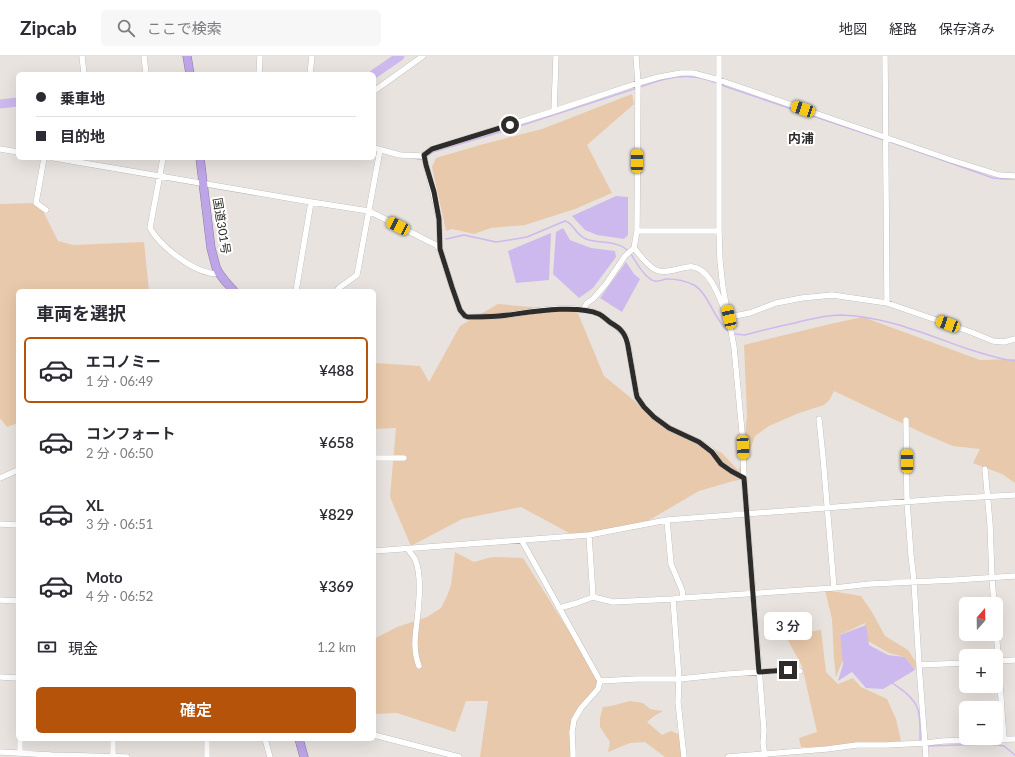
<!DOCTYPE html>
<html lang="ja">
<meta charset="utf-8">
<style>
body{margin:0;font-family:Lato,"Noto Sans JP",sans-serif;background:#f7f7f7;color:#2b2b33;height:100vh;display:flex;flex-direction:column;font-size:15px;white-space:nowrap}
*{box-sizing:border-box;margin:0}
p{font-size:13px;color:#7c7c81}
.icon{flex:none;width:22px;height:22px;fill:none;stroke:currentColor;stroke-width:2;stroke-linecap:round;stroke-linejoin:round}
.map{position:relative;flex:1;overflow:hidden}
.panel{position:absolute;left:16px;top:233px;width:360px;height:452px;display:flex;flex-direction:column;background:#fff;border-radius:6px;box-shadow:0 4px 16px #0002}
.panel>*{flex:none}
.hud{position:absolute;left:16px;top:16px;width:360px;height:88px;border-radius:6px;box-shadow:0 4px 16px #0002;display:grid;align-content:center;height:88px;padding:0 20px;background:#fff}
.needle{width:26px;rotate:20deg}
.controls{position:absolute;left:959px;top:541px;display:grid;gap:8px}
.controls a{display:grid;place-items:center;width:44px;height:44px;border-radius:6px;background:#fff;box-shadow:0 4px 16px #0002;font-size:20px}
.end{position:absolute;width:18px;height:18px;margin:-9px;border:5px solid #2d2c2a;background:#fff;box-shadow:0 0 0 2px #fff}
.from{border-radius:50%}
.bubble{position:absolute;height:28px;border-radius:6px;background:#fff;box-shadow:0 4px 16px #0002;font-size:13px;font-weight:600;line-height:28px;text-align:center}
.car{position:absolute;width:12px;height:24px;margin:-12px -6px;border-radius:5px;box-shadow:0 0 3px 1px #0007;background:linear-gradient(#f5c518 24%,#345 0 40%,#f5c518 0 76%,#345 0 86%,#f5c518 0)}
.hud b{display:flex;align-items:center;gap:14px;height:38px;font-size:15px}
.hud b+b{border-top:1px solid #e1e1e2}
.hud i{width:10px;height:10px;background:#2b2b33}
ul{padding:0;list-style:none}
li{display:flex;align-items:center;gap:12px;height:66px;margin:0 8px 6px;padding:0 12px;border:2px solid transparent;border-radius:6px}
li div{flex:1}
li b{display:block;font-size:15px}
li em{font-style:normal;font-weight:600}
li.active{border-color:#b45309}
li>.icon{width:36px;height:36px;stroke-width:1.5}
h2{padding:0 20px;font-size:18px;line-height:48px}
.pay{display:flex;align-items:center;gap:10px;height:44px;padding:0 20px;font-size:15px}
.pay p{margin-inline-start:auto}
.button{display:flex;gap:8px;margin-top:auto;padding:8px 20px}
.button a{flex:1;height:46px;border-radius:6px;background:#b45309;color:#fff;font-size:16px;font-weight:600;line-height:46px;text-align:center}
header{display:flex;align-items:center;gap:24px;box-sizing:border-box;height:56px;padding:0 20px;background:#fff;border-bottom:1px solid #e1e1e2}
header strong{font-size:19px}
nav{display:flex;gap:22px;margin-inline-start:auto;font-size:14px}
.search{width:280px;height:36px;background:#f7f7f7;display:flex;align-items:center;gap:10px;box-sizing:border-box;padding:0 14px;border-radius:6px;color:#7c7c81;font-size:15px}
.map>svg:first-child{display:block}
.green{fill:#e8c9ab}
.water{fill:#cdb9ee}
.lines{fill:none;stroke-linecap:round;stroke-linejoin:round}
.stream{stroke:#cdb9ee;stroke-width:1.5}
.river{stroke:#cdb9ee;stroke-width:9}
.minor-casing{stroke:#ada9a5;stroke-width:6}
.highway-casing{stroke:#8b7ba5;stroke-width:9}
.minor{stroke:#fff;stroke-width:5.5}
.highway{stroke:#bea5e7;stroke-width:8}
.route{stroke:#2d2c2a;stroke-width:5}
.labels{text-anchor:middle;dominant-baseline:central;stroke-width:4;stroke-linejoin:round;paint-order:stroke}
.street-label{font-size:12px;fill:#2d2c2a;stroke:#fff}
.neighbourhood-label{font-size:13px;font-weight:bold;fill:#2d2c2a;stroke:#fff}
</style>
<header>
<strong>Zipcab</strong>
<div class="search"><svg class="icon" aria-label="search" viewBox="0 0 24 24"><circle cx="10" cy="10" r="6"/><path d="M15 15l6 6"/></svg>ここで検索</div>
<nav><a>地図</a><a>経路</a><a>保存済み</a></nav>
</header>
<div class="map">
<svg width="1015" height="701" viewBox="0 0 1015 701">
<rect width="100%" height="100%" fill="#e8e3df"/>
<path class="green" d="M 632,38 L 634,48 L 587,89 L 612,137 L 575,153 L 525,169 L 491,172 L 474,178 L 452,173 L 446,175 L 432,111 L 436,102 L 480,89 L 542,73 Z
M 35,147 L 41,151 L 58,185 L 73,189 L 144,186 L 149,235 L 18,235 L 18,367 L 7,371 L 0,362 L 0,148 Z
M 498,248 L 577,255 L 604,320 L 658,364 L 722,397 L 739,415 L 744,388 L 747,360 L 744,289 L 830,268 L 863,261 L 980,304 L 1015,303 L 1015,427 L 1002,418 L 973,407 L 980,393 L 953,390 L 927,379 L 834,335 L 830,343 L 824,349 L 799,357 L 769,370 L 755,380 L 740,424 L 733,425 L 699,435 L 634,473 L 571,478 L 521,451 L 462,463 L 411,490 L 390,441 L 396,372 L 374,373 L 374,307 L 420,310 L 429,326 L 460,270 Z
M 455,496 L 474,506 L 488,502 L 495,501 L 523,502 L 600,625 L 574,664 L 572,701 L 480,701 L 488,645 L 466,645 L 455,676 L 397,657 L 374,658 L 374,583 L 397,571 L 427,561 L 441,552 L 447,540 L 451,529 Z
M 825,534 L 861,540 L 872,556 L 885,580 L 908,594 L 917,608 L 915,614 L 905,601 L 889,597 L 868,585 L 865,567 L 840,579 L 843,604 L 836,621 L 834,603 L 832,563 Z
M 821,574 L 826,616 L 838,628 L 853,622 L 861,631 L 887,643 L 896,663 L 901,685 L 815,691 L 801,691 L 799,682 L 817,676 L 802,610 L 785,579 Z
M 630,645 L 643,647 L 650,653 L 663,655 L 654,660 L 647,666 L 662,679 L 671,675 L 682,680 L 683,701 L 665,701 L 645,686 L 630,687 L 608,696 L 610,686 L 600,671 L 600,662 L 603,651 L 611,650 Z"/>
<path class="water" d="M 616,140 L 628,141 L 628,179 L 624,183 L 597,179 L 585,174 L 572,160 Z
M 563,172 L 570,184 L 591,192 L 615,195 L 616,201 L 593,232 L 579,242 L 553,218 L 556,176 Z
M 551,177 L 549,224 L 516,227 L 508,195 Z
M 626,206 L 634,218 L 640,223 L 622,256 L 600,242 Z
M 866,569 L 869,589 L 888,599 L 905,601 L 915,614 L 883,633 L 866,632 L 852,616 L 838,625 L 843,608 L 840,579 Z"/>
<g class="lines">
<path class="stream" d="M 721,29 L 884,84
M 640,31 C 657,25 675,19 693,21 C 702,21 710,25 718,27
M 888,85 L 993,122 L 1004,123 L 1015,123
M 426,101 L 433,96 L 443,93 L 507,74 L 637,32
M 413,102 L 423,104
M 446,183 L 464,179 L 496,186 L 503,185 L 527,181 L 565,165 C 574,167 575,179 586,183 C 599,188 618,184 628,195
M 631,198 C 635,205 646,224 655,225 C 659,226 663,223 667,223 C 676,223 686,225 694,229 C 709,238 714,264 729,276
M 734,278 L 745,279 C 760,275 775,271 790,268 C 807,264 824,259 841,259 C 884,260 925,278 965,292 C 981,297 998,303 1015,305
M 892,627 C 901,633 912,640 917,651 C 921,659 920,677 920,686
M 927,690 L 989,688 L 1004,690 L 1015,699"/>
<path class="river" d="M 374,18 L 400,0
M 0,48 L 18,46"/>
<defs>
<path id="minor" d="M 82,0 L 84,18
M 144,0 L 146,18
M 719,0 L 719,175 L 720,205 L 723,232 L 734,291 L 742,376 L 744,422 L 764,675 L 763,687 L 765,701
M 885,0 L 887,247
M 259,18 L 260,0
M 310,18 L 312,0
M 374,35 L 423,0
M 554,55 L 556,0
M 374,92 L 400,99 L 422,100 L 424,99 L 426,109 L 433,136 L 439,163 L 440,193 L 452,231 L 460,254 L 465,260 L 468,261 C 481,261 495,261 508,259 C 535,255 571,248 597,257 C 602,259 606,263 610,266 C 617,271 623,275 627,283 L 636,336 L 637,341 L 644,351 L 654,361 L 669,372 L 699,386 L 712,395 L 721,408 L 731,415 L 744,422
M 0,93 L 18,96
M 424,99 L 432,93 L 554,55 L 638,27 L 659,21 L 681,17 L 693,17 L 719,24 L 951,104 L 999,119 L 1015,120
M 44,102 L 36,147 L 46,154
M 54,102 L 311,146 L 369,155 L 436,189 L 440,193
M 163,102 L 150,172 C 160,190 190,213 210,217 C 213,218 216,217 219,217
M 637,175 L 719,175
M 634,192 C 640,199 647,210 656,214 C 661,217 668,215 674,214 C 680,213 687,210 693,211 C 710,213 719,241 725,255
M 296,235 L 311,146
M 337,235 L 339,232 L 357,219 L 380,94
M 583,254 L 587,247 L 593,243 L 606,228 L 625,200 L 634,192 L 637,175 L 638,27 L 636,0
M 729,261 L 750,257 L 776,247 L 802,242 L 832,239 L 887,247 L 971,276 L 993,285 L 1004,286 L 1015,283
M 819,363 L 823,401 L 834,532
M 906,364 L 907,446 L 911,499 L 914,526 L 919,609 L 926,701
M 374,402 L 404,402
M 985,413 L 990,468 L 992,522 L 994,548
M 0,422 L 18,414
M 667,464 L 671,508 L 682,534 L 683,542
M 0,468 L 18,469
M 589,479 L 593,541
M 522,485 L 600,625 L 598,633 L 581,652 L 574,664 L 572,676 L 573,696 L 573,701
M 408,493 C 410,496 413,500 415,503 C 422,519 419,547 417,565 C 415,580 413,595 419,610
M 374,495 L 589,479 L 667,464 L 942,443 L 1015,439
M 673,543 L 679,623 L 678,646 L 684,701
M 0,544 L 18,545
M 559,552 L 577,547 L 593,541 L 613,546 L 673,543 L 683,542 L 834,532 L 870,528 L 955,524 L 1015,520
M 996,572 L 1004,684
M 996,605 L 1015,604
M 919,609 L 966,607
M 0,621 L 18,622
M 600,625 L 636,623 L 679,623 L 728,618 L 788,614 L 800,615
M 374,679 L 459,701
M 113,683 L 113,700
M 265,683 L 270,701
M 0,696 L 52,699 L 127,701
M 20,697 L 20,683
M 207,701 L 207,683
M 728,701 L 827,693 L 857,689 L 886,689 L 925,687 L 943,685 L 1015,683"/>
<path id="highway" d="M 187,0 L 190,18
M 200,102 L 211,192 L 216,211 L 219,217 L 225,225 L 234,235
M 299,683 L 304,701"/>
</defs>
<use href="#minor" class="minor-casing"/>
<use href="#highway" class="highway-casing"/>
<use href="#minor" class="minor"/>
<use href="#highway" class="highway"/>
</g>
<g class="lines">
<path class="route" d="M 510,69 L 432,93 L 424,99 L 426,109 L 434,136 L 439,163 L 440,193 L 452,231 L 460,254 L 465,260 L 468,261 C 481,261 495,261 508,259 C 531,256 577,248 599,258 C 603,260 607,264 611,267 C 622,273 626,279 628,290 L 636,336 L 637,341 L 644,351 L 654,361 L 669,372 L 699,386 L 712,396 L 721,408 L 731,415 L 744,422 L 759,616 L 788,614"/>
</g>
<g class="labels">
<g class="street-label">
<text transform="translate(222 170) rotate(81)">国道301号</text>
</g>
<g class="neighbourhood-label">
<text x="801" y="82">内浦</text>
</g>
</g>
</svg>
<div class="controls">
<a><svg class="needle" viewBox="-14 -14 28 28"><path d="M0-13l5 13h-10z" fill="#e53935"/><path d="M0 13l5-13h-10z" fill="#7c7c81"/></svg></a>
<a>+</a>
<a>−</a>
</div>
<i class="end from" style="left:510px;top:69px"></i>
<i class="end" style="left:788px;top:614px"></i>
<div class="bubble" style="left:764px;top:556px;width:48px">3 分</div>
<i class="car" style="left:803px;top:53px;rotate:289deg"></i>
<i class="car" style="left:637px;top:105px;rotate:0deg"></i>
<i class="car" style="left:398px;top:170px;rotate:297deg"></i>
<i class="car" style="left:729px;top:261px;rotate:348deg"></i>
<i class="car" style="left:948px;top:268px;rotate:290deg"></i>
<i class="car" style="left:743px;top:391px;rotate:177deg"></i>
<i class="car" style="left:907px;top:405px;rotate:359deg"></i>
<div class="hud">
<b><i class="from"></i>乗車地</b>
<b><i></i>目的地</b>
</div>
<section class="panel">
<h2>車両を選択</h2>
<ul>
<li class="active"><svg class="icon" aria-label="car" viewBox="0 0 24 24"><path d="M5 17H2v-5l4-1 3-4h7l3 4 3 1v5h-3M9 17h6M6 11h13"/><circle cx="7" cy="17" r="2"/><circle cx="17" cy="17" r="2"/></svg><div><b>エコノミー</b><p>1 分 · 06:49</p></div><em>¥488</em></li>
<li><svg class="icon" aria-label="car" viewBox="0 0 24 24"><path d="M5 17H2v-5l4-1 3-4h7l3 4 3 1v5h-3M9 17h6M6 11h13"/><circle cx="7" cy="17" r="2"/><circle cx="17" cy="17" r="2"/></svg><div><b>コンフォート</b><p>2 分 · 06:50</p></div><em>¥658</em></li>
<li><svg class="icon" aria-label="car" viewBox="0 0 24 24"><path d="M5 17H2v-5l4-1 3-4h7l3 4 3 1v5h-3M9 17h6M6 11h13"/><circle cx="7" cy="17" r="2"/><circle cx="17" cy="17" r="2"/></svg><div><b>XL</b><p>3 分 · 06:51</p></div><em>¥829</em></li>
<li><svg class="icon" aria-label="car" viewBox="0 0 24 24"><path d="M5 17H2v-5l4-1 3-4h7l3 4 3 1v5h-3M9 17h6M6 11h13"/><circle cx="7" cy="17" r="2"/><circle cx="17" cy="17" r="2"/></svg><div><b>Moto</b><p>4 分 · 06:52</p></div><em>¥369</em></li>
</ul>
<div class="pay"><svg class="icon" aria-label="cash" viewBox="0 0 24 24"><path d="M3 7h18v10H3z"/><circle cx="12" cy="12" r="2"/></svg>現金<p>1.2 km</p></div>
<div class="button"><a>確定</a></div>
</section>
</div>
